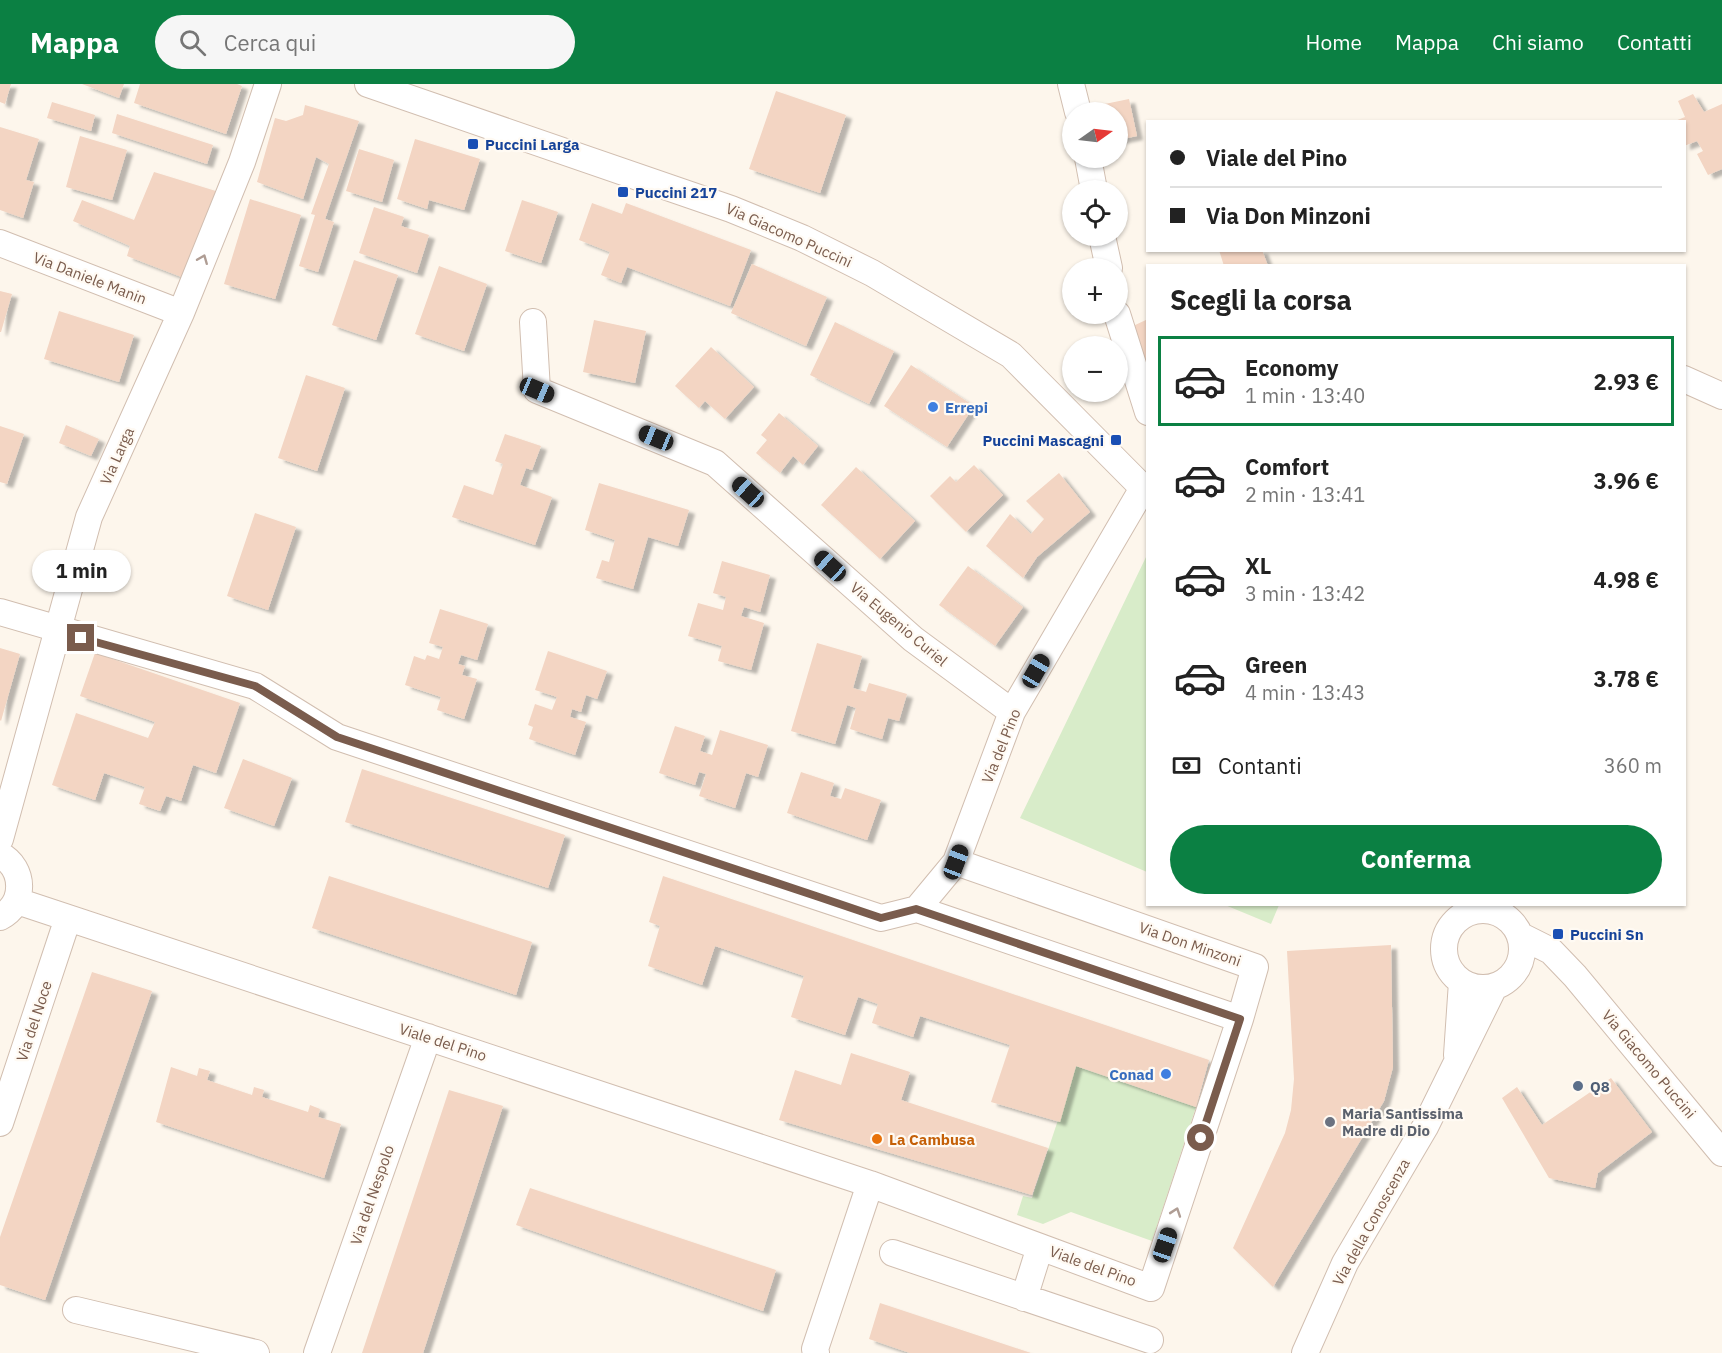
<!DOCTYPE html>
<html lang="it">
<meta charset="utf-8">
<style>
body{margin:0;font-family:"IBM Plex Sans",sans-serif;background:#f6f6f6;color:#222;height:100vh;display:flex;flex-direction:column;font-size:22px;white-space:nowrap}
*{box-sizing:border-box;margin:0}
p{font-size:20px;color:#767676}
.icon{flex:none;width:33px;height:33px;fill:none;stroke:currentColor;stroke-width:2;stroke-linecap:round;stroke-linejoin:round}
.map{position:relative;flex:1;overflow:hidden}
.panel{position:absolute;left:1146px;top:180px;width:540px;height:642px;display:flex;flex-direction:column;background:#fff;border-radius:0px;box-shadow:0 2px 4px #0004}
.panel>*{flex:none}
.guide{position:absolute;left:1146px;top:36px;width:540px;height:132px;border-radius:0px;box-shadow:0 2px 4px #0004;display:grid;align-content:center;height:132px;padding:0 24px;background:#fff}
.needle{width:39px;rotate:76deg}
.fabs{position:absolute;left:1062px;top:18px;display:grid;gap:12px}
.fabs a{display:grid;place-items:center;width:66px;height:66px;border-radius:50%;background:#fff;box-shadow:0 2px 4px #0004;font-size:30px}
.end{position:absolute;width:27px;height:27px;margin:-14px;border:8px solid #7a5c4d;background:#fff;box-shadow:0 0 0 3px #fff}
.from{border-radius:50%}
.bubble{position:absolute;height:42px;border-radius:21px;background:#fff;box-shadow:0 2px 4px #0004;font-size:20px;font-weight:700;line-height:42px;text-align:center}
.car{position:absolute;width:18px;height:36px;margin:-18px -9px;border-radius:8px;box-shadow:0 0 4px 2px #0007;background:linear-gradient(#222 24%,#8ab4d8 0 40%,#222 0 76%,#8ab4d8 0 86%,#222 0)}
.guide b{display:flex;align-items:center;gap:21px;height:57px;font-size:22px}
.guide b+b{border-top:2px solid #e0e0e0}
.guide i{width:15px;height:15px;background:#222}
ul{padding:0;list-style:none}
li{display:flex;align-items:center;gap:18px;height:90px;margin:0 12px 9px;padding:0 12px;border:3px solid transparent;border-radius:0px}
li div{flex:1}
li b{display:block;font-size:22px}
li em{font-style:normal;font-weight:700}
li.on{border-color:#0b8043}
li>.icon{width:54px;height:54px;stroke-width:1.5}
h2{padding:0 24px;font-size:27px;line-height:72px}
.pay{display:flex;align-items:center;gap:15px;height:66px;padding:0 24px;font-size:22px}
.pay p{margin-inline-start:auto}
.button{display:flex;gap:12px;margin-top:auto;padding:12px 24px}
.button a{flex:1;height:69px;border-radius:36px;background:#0b8043;color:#fff;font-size:24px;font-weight:700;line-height:69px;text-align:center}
header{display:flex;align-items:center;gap:36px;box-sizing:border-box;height:84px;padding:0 30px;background:#0b8043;color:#fff}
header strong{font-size:28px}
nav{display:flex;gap:33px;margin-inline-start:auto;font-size:21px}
.search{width:420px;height:54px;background:#f6f6f6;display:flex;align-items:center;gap:15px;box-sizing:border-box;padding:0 21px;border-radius:33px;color:#767676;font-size:22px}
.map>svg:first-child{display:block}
.green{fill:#d8ecc9}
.building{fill:#f3d5c3;filter:url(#shadow)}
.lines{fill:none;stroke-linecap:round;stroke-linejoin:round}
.minor-casing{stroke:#d1beb0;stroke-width:28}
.minor{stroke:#fff;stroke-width:26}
.oneway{stroke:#af9d94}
.route{stroke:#7a5c4d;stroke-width:8}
.transit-dot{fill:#1a4fb4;stroke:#fffaf3;stroke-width:2}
.shop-dot{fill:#3f7fe0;stroke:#fffaf3;stroke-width:2}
.service-dot{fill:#5c6f8a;stroke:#fffaf3;stroke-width:2}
.worship-dot{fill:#6b7280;stroke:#fffaf3;stroke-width:2}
.food-dot{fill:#e8710a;stroke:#fffaf3;stroke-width:2}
.labels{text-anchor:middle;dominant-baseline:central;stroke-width:4.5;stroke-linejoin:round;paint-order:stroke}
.transit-label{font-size:15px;font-weight:bold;fill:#164399;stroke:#fffaf3;text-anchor:start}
.street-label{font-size:15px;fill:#7a5c4d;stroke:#fffaf3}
.shop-label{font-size:15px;font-weight:bold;fill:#366cbe;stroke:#fffaf3;text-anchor:start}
.service-label{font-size:15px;font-weight:bold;fill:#4e5e75;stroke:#fffaf3;text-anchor:start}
.worship-label{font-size:15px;font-weight:bold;fill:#5b616d;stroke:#fffaf3;text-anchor:start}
.food-label{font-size:15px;font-weight:bold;fill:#c56008;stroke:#fffaf3;text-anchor:start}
</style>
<header>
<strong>Mappa</strong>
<div class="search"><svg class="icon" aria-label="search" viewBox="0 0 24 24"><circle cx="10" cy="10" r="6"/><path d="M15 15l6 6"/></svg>Cerca qui</div>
<nav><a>Home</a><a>Mappa</a><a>Chi siamo</a><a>Contatti</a></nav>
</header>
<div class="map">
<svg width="1722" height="1269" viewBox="0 0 1722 1269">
<defs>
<filter id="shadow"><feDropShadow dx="6" dy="4" stdDeviation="1.5" flood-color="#0004"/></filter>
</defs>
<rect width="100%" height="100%" fill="#fdf6ec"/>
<path class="green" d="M 1147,471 L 1147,788 L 1020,734 Z
M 1225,821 L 1279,821 L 1271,840 Z
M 1076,982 L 1196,1023 L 1152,1157 L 1071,1128 L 1043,1140 L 1017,1131 L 1023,1112 L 1032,1114 Z"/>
<path class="building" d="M 0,0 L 11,0 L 5,20 L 0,18 Z
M 82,0 L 124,0 L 119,14 Z
M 140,0 L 237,0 L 242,2 L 226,50 L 134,19 Z
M 776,7 L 846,31 L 820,109 L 749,85 Z
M 1693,10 L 1704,28 L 1722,20 L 1722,85 L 1708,91 L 1697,70 L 1703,67 L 1697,57 L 1684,62 L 1684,38 L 1675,37 L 1685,33 L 1678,17 Z
M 1129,15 L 1137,52 L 1118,56 L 1118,28 L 1096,28 L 1095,22 Z
M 52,18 L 95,31 L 91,47 L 47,34 Z
M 305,21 L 359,37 L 325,135 L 334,138 L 318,188 L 299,182 L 315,131 L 311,130 L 329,80 L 316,73 L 303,115 L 257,98 L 275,34 L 286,37 L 303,31 Z
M 117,30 L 213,61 L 207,80 L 112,49 Z
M 0,43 L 39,55 L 26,96 L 34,98 L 23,134 L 0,126 Z
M 80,52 L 127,66 L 112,116 L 66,103 Z
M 415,55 L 480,75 L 464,126 L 429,116 L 427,125 L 397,115 Z
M 359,65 L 394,76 L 382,118 L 346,107 Z
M 154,88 L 219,108 L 184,194 L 127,172 L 130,162 L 73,137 L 82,116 L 134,136 Z
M 250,115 L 301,131 L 275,215 L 224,200 Z
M 522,116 L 558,128 L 541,179 L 505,167 Z
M 592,119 L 622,130 L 626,119 L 751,166 L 730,222 L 627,183 L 621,199 L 601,191 L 610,168 L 579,156 Z
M 374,123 L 404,133 L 401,142 L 429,151 L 417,189 L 359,169 Z
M 1219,166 L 1262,166 L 1268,182 L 1224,182 Z
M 354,176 L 398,191 L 376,256 L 332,241 Z
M 752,180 L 827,213 L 806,262 L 731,229 Z
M 439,182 L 487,200 L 464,267 L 415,250 Z
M 0,207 L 12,210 L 1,248 L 0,248 Z
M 59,227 L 134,251 L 119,298 L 44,275 Z
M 1148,235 L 1147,297 L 1133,242 Z
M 594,236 L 646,247 L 635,299 L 583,288 Z
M 835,238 L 894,267 L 869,320 L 810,291 Z
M 711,263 L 754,303 L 725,335 L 705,317 L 699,324 L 675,302 Z
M 911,281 L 974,322 L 947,363 L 884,322 Z
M 306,291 L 345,304 L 317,387 L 278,374 Z
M 779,329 L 818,362 L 803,381 L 793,372 L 780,389 L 756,369 L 767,356 L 761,351 Z
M 66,341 L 99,355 L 91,372 L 59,359 Z
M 0,342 L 24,350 L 7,400 L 0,398 Z
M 505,350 L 541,362 L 532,386 L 526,384 L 520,401 L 552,413 L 535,461 L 452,433 L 464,401 L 493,411 L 503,380 L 495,377 Z
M 974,381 L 1003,411 L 966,448 L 930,412 L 950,392 L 956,398 Z
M 856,383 L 915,437 L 880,475 L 821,421 Z
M 1059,389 L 1090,428 L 1037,473 L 1023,494 L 986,462 L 1010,430 L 1031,450 L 1044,435 L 1026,417 Z
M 599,399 L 689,426 L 678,462 L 648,453 L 633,505 L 596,494 L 602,476 L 609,478 L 615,456 L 585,446 Z
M 255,429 L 296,443 L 268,526 L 227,512 Z
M 722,477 L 770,491 L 760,528 L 744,523 L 741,532 L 764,539 L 751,586 L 718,577 L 722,562 L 688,552 L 698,519 L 723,526 L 726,513 L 713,509 Z
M 968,482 L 1023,523 L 995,562 L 939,521 Z
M 440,525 L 488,540 L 477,576 L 461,571 L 458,580 L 465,582 L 462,591 L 477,595 L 464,635 L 437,626 L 441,613 L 405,601 L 414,572 L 425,576 L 427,571 L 439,575 L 443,563 L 429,559 Z
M 817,559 L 862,572 L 853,604 L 866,608 L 869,599 L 907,610 L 899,637 L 888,634 L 882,655 L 850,645 L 856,624 L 847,621 L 835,660 L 791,647 Z
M 0,564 L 20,570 L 1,637 L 0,636 Z
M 548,567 L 607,587 L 597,615 L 586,611 L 581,628 L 572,625 L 570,633 L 586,638 L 575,671 L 529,655 L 533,643 L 528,641 L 535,620 L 552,626 L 557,613 L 535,606 Z
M 95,569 L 240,619 L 216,689 L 193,681 L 181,717 L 166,712 L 160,727 L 139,720 L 145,703 L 104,689 L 95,716 L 52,701 L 76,629 L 148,654 L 155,638 L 80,612 Z
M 675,642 L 705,652 L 700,667 L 712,671 L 720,646 L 768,661 L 758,693 L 746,689 L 735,724 L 699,712 L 706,690 L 699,688 L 695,701 L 659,689 Z
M 243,675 L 292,694 L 274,742 L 224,724 Z
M 362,685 L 565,751 L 548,804 L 345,738 Z
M 801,688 L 834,699 L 830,712 L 841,715 L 845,704 L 881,716 L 867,756 L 787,729 Z
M 329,792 L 532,858 L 516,911 L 312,844 Z
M 663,792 L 1209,976 L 1196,1023 L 1076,982 L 1060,1038 L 991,1018 L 1010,961 L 920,932 L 913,953 L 872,939 L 878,920 L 858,913 L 845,951 L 791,933 L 804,892 L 715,862 L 702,901 L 648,882 L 660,842 L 649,838 Z
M 1391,861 L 1393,983 L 1384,1017 L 1273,1203 L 1233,1164 L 1285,1049 L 1291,1026 L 1294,995 L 1287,867 Z
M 92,888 L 152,907 L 45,1216 L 0,1201 L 0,1153 Z
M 851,969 L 910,988 L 901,1016 L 1048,1064 L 1032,1111 L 779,1036 L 795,986 L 841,1001 Z
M 171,983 L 197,992 L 199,984 L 210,987 L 207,996 L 252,1011 L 254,1003 L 264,1006 L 262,1013 L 308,1028 L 310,1021 L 320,1025 L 318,1033 L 341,1040 L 324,1094 L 156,1038 Z
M 1611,994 L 1652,1048 L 1598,1089 L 1595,1104 L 1549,1094 L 1502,1014 L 1517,1003 L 1542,1041 Z
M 449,1006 L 503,1022 L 423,1269 L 362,1269 Z
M 530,1104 L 776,1186 L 763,1227 L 516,1141 Z
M 880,1219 L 1031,1269 L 910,1269 L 869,1255 Z"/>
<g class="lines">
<defs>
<path id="minor" d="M 368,0 L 731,125 L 802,154 L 872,189 L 1011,271 L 1148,409
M 1071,0 L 1078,28
M 1088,74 L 1094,106
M 1102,152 L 1109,184
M 0,159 L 181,229
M 1117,230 L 1148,328
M 533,238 L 537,306 L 715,379 L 913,555 L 1012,628
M 1684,295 L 1722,312
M 0,528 L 255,602 L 337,653 L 881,834 L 917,825 L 956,778 L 1012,628 L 1143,404
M 0,755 L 89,433 L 181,229 L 242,78 L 268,0
M 0,771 C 25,784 26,820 0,833
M 17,817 L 870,1100 L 1151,1204 L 1240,935
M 917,825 L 1240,935 L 1255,883 L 956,778
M1444 865a39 39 0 1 1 78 0a39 39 0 1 1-78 0Z
M 1521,852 L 1551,867 L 1575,892 L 1722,1069
M 1457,971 L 1462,898
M 0,1039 L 68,834
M 893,1169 L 1150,1256
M 1024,1214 L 1040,1163
M 76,1226 L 256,1269
M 317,1269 L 428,953
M 816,1269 L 815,1265 L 870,1100
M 1305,1269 L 1345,1179 L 1425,1043 L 1494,903"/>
</defs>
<use href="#minor" class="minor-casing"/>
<use href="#minor" class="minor"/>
</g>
<defs><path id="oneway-chevron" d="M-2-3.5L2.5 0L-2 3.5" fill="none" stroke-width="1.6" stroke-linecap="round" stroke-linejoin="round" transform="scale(1.5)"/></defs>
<g class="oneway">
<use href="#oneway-chevron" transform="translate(203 175) rotate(-68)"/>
<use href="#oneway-chevron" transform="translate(1176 1128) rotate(-71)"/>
</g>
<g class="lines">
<path class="route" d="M 81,554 L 255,602 L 337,653 L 816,812 L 881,834 L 916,825 L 1240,935 L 1201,1054"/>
</g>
<g class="transit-dot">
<rect x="467" y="54" width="12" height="12" rx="3"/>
<rect x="617" y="102" width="12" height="12" rx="3"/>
<rect x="1110" y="350" width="12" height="12" rx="3"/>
<rect x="1552" y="844" width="12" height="12" rx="3"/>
</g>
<g class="shop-dot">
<circle cx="933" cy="323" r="6"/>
<circle cx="1166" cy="990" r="6"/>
</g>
<circle class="service-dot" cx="1578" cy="1002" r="6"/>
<circle class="worship-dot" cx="1330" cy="1038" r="6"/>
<circle class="food-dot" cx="877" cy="1055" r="6"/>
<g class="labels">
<g class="transit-label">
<text x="485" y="60">Puccini Larga</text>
<text x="635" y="108">Puccini 217</text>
<text x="1104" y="356" text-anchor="end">Puccini Mascagni</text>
<text x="1570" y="850">Puccini Sn</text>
</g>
<g class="street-label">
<text transform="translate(789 151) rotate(24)">Via Giacomo Puccini</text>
<text transform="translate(90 194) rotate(21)">Via Daniele Manin</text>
<text transform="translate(117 372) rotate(-66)">Via Larga</text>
<text transform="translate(899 540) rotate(40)">Via Eugenio Curiel</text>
<text transform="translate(1001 662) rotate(-68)">Via del Pino</text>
<text transform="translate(1190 860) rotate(19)">Via Don Minzoni</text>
<text transform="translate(34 937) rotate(-72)">Via del Noce</text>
<text transform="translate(443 958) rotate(18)">Viale del Pino</text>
<text transform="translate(1649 980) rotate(50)">Via Giacomo Puccini</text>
<text transform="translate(372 1111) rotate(-71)">Via del Nespolo</text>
<text transform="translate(1371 1138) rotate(-61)">Via della Conoscenza</text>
<text transform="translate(1093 1182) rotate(20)">Viale del Pino</text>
</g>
<g class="shop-label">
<text x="945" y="323">Errepi</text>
<text x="1154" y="990" text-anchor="end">Conad</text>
</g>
<g class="service-label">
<text x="1590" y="1002">Q8</text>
</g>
<g class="worship-label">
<text x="1342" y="1029">Maria Santissima<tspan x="1342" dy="17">Madre di Dio</tspan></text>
</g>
<g class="food-label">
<text x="889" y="1055">La Cambusa</text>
</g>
</g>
</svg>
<div class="fabs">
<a><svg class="needle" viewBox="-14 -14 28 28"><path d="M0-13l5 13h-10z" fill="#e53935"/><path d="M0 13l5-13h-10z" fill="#767676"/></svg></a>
<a><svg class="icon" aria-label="locate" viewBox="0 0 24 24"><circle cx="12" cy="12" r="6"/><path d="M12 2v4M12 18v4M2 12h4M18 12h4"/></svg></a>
<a>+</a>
<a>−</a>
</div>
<i class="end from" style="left:1201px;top:1054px"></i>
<i class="end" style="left:81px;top:554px"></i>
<div class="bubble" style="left:32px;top:466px;width:99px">1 min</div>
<i class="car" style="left:537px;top:306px;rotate:113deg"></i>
<i class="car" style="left:656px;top:354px;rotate:292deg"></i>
<i class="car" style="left:748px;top:408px;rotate:312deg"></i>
<i class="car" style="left:830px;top:482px;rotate:312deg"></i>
<i class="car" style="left:1036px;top:587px;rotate:30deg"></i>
<i class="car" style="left:956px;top:778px;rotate:21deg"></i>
<i class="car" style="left:1165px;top:1161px;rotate:19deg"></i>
<div class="guide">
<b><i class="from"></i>Viale del Pino</b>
<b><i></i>Via Don Minzoni</b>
</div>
<section class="panel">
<h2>Scegli la corsa</h2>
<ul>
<li class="on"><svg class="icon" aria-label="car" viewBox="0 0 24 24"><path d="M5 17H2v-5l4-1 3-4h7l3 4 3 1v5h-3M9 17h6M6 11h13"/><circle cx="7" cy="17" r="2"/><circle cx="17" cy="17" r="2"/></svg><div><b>Economy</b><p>1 min · 13:40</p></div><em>2.93 €</em></li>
<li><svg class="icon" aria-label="car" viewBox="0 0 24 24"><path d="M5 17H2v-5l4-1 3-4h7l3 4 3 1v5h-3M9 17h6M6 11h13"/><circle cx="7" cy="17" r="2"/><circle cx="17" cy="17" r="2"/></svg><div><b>Comfort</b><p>2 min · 13:41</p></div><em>3.96 €</em></li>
<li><svg class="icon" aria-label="car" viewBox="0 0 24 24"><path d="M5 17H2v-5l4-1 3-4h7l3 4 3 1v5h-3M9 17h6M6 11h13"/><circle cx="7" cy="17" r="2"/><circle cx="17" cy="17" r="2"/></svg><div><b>XL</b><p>3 min · 13:42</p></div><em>4.98 €</em></li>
<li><svg class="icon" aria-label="car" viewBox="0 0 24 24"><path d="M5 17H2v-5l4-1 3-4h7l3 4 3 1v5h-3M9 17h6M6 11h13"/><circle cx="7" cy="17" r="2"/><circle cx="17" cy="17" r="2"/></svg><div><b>Green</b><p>4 min · 13:43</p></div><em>3.78 €</em></li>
</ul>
<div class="pay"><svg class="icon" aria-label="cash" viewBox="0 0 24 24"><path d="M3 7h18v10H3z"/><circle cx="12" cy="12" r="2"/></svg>Contanti<p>360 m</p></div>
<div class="button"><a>Conferma</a></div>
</section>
</div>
